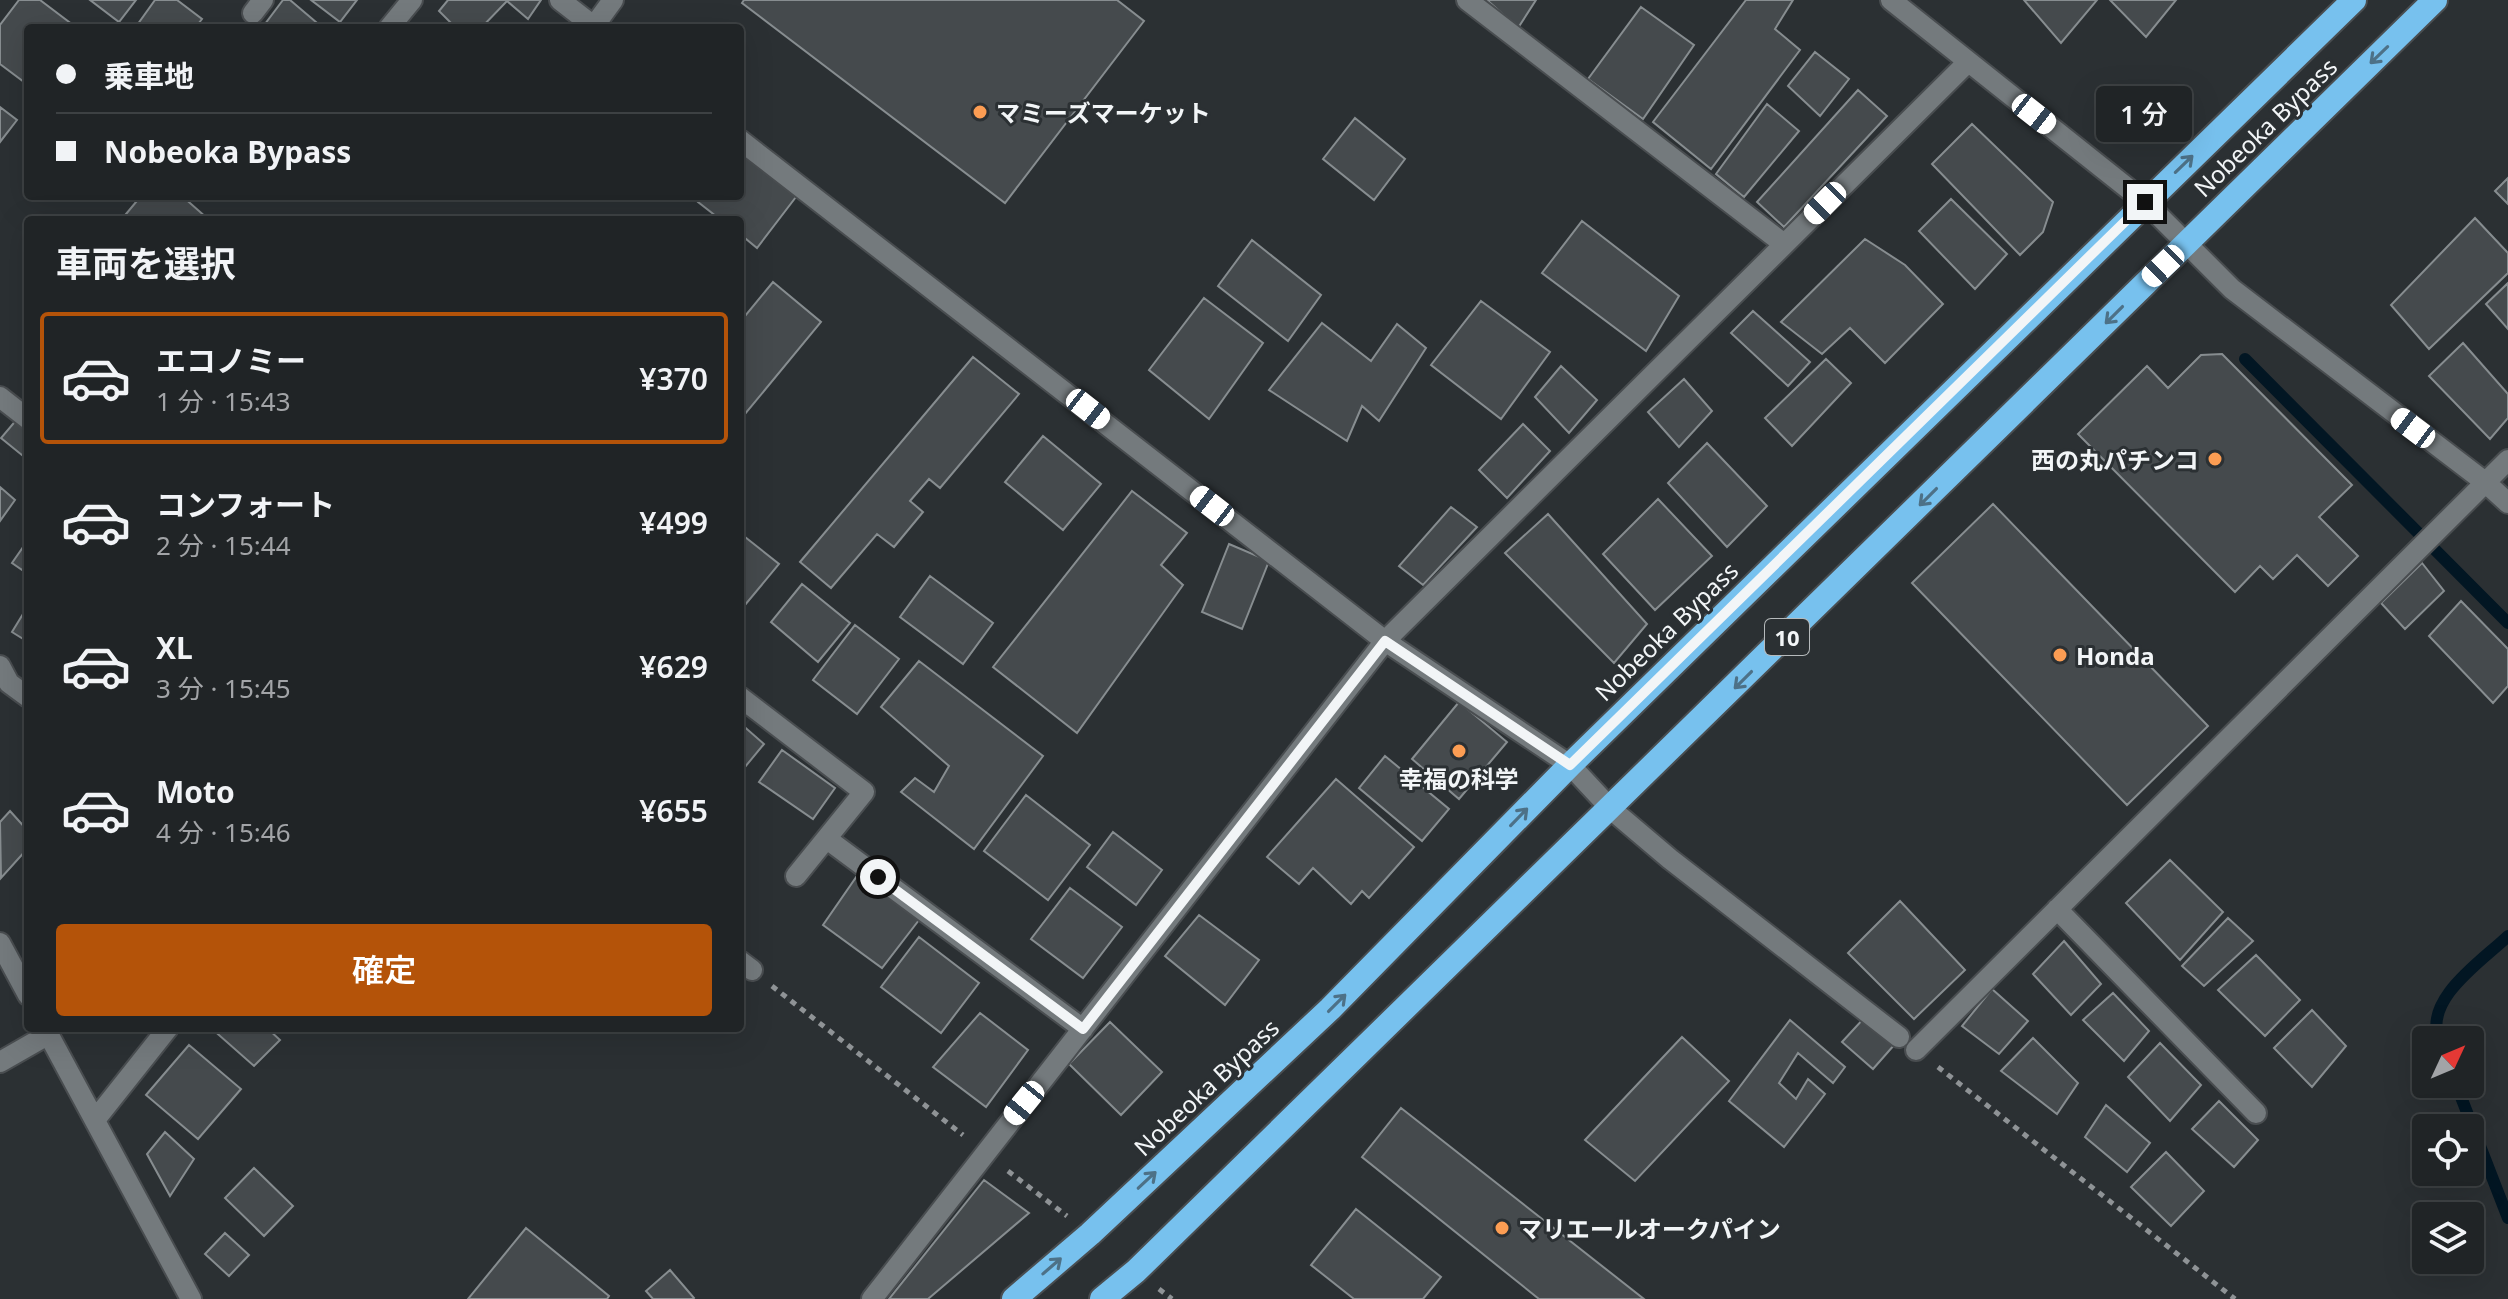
<!DOCTYPE html>
<html lang="ja">
<meta charset="utf-8">
<style>
body{margin:0;font-family:"Noto Sans","Noto Sans JP",sans-serif;background:#2d3032;color:#f1f3f6;height:100vh;display:flex;flex-direction:column;font-size:30px;white-space:nowrap}
*{box-sizing:border-box;margin:0}
p{font-size:26px;color:#a2a4a7}
.icon{flex:none;width:44px;height:44px;fill:none;stroke:currentColor;stroke-width:2;stroke-linecap:round;stroke-linejoin:round}
.map{position:relative;flex:1;overflow:hidden}
.sheet{position:absolute;left:24px;top:216px;width:720px;height:816px;display:flex;flex-direction:column;background:#202426;border-radius:8px;box-shadow:0 8px 32px #0002,0 0 0 2px #3d4143}
.sheet>*{flex:none}
.guide{position:absolute;left:24px;top:24px;width:720px;height:176px;border-radius:8px;box-shadow:0 8px 32px #0002,0 0 0 2px #3d4143;display:grid;align-content:center;height:176px;padding:0 32px;background:#202426}
.needle{width:52px;rotate:46deg}
.fabs{position:absolute;left:2412px;top:1026px;display:grid;gap:16px}
.fabs a{display:grid;place-items:center;width:72px;height:72px;border-radius:8px;background:#202426;box-shadow:0 8px 32px #0002,0 0 0 2px #3d4143;font-size:40px}
.end{position:absolute;width:36px;height:36px;margin:-18px;border:10px solid #f2f5f7;background:#111;box-shadow:0 0 0 4px #111}
.from{border-radius:50%}
.bubble{position:absolute;height:56px;border-radius:8px;background:#202426;box-shadow:0 8px 32px #0002,0 0 0 2px #3d4143;font-size:26px;font-weight:600;line-height:56px;text-align:center}
.car{position:absolute;width:24px;height:48px;margin:-24px -12px;border-radius:10px;box-shadow:0 0 6px 2px #0007;background:linear-gradient(#fff 24%,#345 0 40%,#fff 0 76%,#345 0 86%,#fff 0)}
.guide b{display:flex;align-items:center;gap:28px;height:76px;font-size:30px}
.guide b+b{border-top:2px solid #3d4143}
.guide i{width:20px;height:20px;background:#f1f3f6}
ul{padding:0;list-style:none}
li{display:flex;align-items:center;gap:24px;height:132px;margin:0 16px 12px;padding:0 16px;border:4px solid transparent;border-radius:8px}
li div{flex:1}
li b{display:block;font-size:30px}
li em{font-style:normal;font-weight:600}
li.active{border-color:#b45309}
li>.icon{width:72px;height:72px;stroke-width:1.5}
h2{padding:0 32px;font-size:36px;line-height:96px}
.primary-button{display:flex;gap:16px;margin-top:auto;padding:16px 32px}
.primary-button a{flex:1;height:92px;border-radius:8px;background:#b45309;color:#fff;font-size:32px;font-weight:600;line-height:92px;text-align:center}
.map>svg:first-child{display:block}
.lines{fill:none;stroke-linecap:round;stroke-linejoin:round}
.stream{stroke:#021623;stroke-width:12}
.building{fill:#454a4d;stroke:#878d90;stroke-width:2}
.minor-casing{stroke:#494d50;stroke-width:24}
.highway-casing{stroke:#494d50;stroke-width:28}
.path{stroke:#8f9396;stroke-width:5;stroke-dasharray:6 6;stroke-linecap:butt}
.minor{stroke:#747a7d;stroke-width:20}
.highway{stroke:#77c1ee;stroke-width:24}
.oneway{stroke:#4d7187}
.route{stroke:#f2f5f7;stroke-width:10}
.poi-dot{fill:#fc9d53;stroke:#2b3033;stroke-width:3}
.labels{text-anchor:middle;dominant-baseline:central;stroke-width:6;stroke-linejoin:round;paint-order:stroke}
.shield{fill:#2b3033;stroke:#b6babc;stroke-width:2}
.shield-label{font-size:22px;font-weight:bold;fill:#f2f5f7}
.poi-label{font-size:24px;font-weight:bold;fill:#f2f5f7;stroke:#2b3033;text-anchor:start}
.street-label{font-size:24px;fill:#f2f5f7;stroke:#2b3033}
</style>
<div class="map">
<svg width="2508" height="1299" viewBox="0 0 2508 1299">
<rect width="100%" height="100%" fill="#2b3033"/>
<g class="lines">
<path class="stream" d="M 2245,359 L 2508,623
M 2439,1040 C 2423,999 2482,961 2508,936
M 2456,1084 L 2508,1218"/>
</g>
<path class="building" d="M 19,0 L 40,0 L 77,28 L 28,28 L 28,85 L 0,64 L 0,25 Z
M 90,0 L 136,0 L 119,22 Z
M 155,0 L 177,0 L 202,19 L 195,28 L 135,28 Z
M 283,0 L 290,0 L 323,28 L 262,28 Z
M 311,0 L 357,0 L 340,22 Z
M 448,0 L 541,0 L 528,19 L 507,1 L 481,28 L 456,28 L 439,11 Z
M 744,0 L 1117,0 L 1144,21 L 1005,203 L 742,3 Z
M 1487,0 L 1536,0 L 1518,28 Z
M 1746,0 L 1793,0 L 1775,29 L 1800,50 L 1711,169 L 1653,122 Z
M 2024,0 L 2097,0 L 2061,43 Z
M 2110,0 L 2176,0 L 2146,37 Z
M 1641,7 L 1694,45 L 1643,119 L 1588,79 Z
M 1815,52 L 1849,79 L 1820,116 L 1788,86 Z
M 1858,90 L 1887,116 L 1784,227 L 1757,202 Z
M 1767,104 L 1799,131 L 1744,197 L 1716,174 Z
M 0,107 L 17,120 L 0,142 Z
M 1355,118 L 1405,159 L 1374,200 L 1323,159 Z
M 1972,124 L 2053,202 L 2043,232 L 2020,255 L 1932,164 Z
M 740,146 L 799,193 L 757,248 L 740,234 L 740,220 L 721,220 L 698,202 L 702,196 L 740,196 Z
M 2508,178 L 2508,204 L 2495,191 Z
M 141,196 L 182,196 L 207,218 L 121,220 Z
M 1951,199 L 2007,254 L 1975,289 L 1919,231 Z
M 2475,218 L 2508,253 L 2508,273 L 2429,349 L 2391,305 Z
M 1582,221 L 1679,296 L 1646,351 L 1542,273 Z
M 1865,239 L 1905,265 L 1943,304 L 1885,363 L 1850,328 L 1822,354 L 1781,322 Z
M 1252,240 L 1321,295 L 1288,341 L 1218,286 Z
M 773,282 L 821,322 L 740,420 L 740,322 Z
M 2508,283 L 2508,329 L 2486,304 Z
M 1204,298 L 1263,343 L 1209,419 L 1149,370 Z
M 1481,301 L 1550,352 L 1501,419 L 1431,365 Z
M 1753,311 L 1810,362 L 1788,386 L 1731,333 Z
M 1322,323 L 1371,361 L 1397,324 L 1426,348 L 1379,421 L 1362,406 L 1347,441 L 1269,390 Z
M 2463,343 L 2508,394 L 2508,418 L 2490,439 L 2429,376 Z
M 2222,354 L 2352,485 L 2319,517 L 2358,556 L 2328,586 L 2297,555 L 2273,579 L 2260,566 L 2235,592 L 2078,434 L 2147,366 L 2168,388 L 2201,355 Z
M 973,357 L 1019,394 L 940,488 L 929,479 L 910,501 L 923,512 L 894,547 L 877,534 L 831,588 L 800,562 Z
M 1826,359 L 1851,383 L 1792,446 L 1765,418 Z
M 1561,366 L 1597,400 L 1569,433 L 1535,397 Z
M 1684,379 L 1712,411 L 1679,447 L 1648,412 Z
M 18,418 L 28,426 L 28,460 L 1,438 Z
M 1523,424 L 1550,451 L 1507,498 L 1479,470 Z
M 1043,436 L 1101,484 L 1063,530 L 1005,482 Z
M 1707,443 L 1767,506 L 1727,547 L 1668,483 Z
M 0,487 L 15,500 L 0,521 Z
M 1132,491 L 1187,533 L 1161,565 L 1183,585 L 1077,733 L 993,667 Z
M 1658,499 L 1712,556 L 1655,610 L 1603,554 Z
M 1993,504 L 2208,726 L 2127,805 L 1912,583 Z
M 1451,507 L 1477,527 L 1423,585 L 1399,566 Z
M 1548,514 L 1647,624 L 1614,663 L 1505,553 Z
M 740,533 L 779,564 L 740,611 Z
M 28,540 L 28,574 L 12,563 Z
M 1229,544 L 1269,561 L 1242,629 L 1202,612 Z
M 2422,563 L 2444,591 L 2405,629 L 2381,603 Z
M 930,576 L 993,623 L 963,664 L 900,617 Z
M 802,584 L 850,623 L 818,662 L 771,622 Z
M 2461,601 L 2508,649 L 2508,686 L 2493,703 L 2429,636 Z
M 26,609 L 28,611 L 28,642 L 12,632 Z
M 855,625 L 899,659 L 857,714 L 813,680 Z
M 919,661 L 1043,756 L 974,849 L 901,792 L 915,778 L 934,792 L 949,766 L 881,707 Z
M 1459,702 L 1507,742 L 1459,799 L 1412,759 Z
M 740,723 L 764,744 L 740,773 Z
M 782,750 L 835,788 L 813,819 L 759,782 Z
M 1385,756 L 1449,809 L 1422,841 L 1359,788 Z
M 1336,779 L 1414,847 L 1369,898 L 1362,891 L 1351,904 L 1313,868 L 1299,884 L 1267,857 Z
M 1026,795 L 1090,845 L 1048,900 L 984,851 Z
M 10,811 L 28,831 L 28,848 L 1,878 L 0,822 Z
M 1113,832 L 1162,870 L 1136,905 L 1087,867 Z
M 2170,860 L 2223,912 L 2180,960 L 2126,903 Z
M 859,873 L 919,920 L 882,968 L 823,925 Z
M 1070,888 L 1122,927 L 1083,978 L 1031,939 Z
M 1900,901 L 1965,970 L 1914,1019 L 1848,953 Z
M 1199,915 L 1259,960 L 1225,1005 L 1165,956 Z
M 2228,918 L 2253,941 L 2204,986 L 2182,966 Z
M 919,937 L 979,983 L 941,1033 L 881,987 Z
M 2064,941 L 2101,984 L 2071,1015 L 2033,974 Z
M 2256,955 L 2300,1000 L 2265,1036 L 2218,990 Z
M 1992,989 L 2028,1021 L 1999,1054 L 1962,1026 Z
M 2113,993 L 2149,1031 L 2124,1061 L 2083,1020 Z
M 2312,1010 L 2346,1046 L 2312,1087 L 2274,1048 Z
M 980,1013 L 1028,1050 L 986,1107 L 933,1067 Z
M 1865,1017 L 1895,1044 L 1873,1069 L 1842,1042 Z
M 1790,1020 L 1845,1067 L 1833,1083 L 1798,1053 L 1779,1083 L 1796,1099 L 1808,1079 L 1825,1094 L 1784,1147 L 1729,1101 Z
M 1110,1022 L 1162,1072 L 1121,1115 L 1069,1064 Z
M 211,1028 L 267,1028 L 280,1040 L 254,1066 Z
M 1682,1037 L 1729,1081 L 1635,1181 L 1585,1140 Z
M 2033,1038 L 2078,1083 L 2057,1114 L 2001,1071 Z
M 2160,1043 L 2201,1085 L 2170,1121 L 2128,1077 Z
M 189,1045 L 241,1089 L 198,1139 L 146,1095 Z
M 2219,1101 L 2258,1140 L 2234,1167 L 2192,1129 Z
M 2106,1105 L 2150,1143 L 2127,1172 L 2085,1137 Z
M 1401,1108 L 1644,1299 L 1539,1299 L 1362,1157 Z
M 165,1132 L 194,1159 L 170,1196 L 147,1154 Z
M 2166,1152 L 2204,1191 L 2171,1226 L 2131,1187 Z
M 254,1168 L 293,1206 L 264,1236 L 225,1198 Z
M 984,1180 L 1029,1213 L 928,1299 L 889,1299 Z
M 1356,1209 L 1441,1277 L 1423,1299 L 1354,1299 L 1311,1265 Z
M 526,1228 L 609,1296 L 607,1299 L 468,1299 Z
M 225,1233 L 249,1255 L 229,1276 L 205,1254 Z
M 670,1270 L 694,1298 L 693,1299 L 653,1299 L 646,1291 Z"/>
<g class="lines">
<defs>
<path id="minor" d="M 560,0 L 596,28
M 1467,0 L 1784,244
M 1891,0 L 2145,202 L 2232,289 L 2485,482 L 2508,503
M 253,13 L 263,0
M 594,26 L 613,0
M 389,28 L 412,0
M 740,140 L 1385,641 L 1570,765 L 1611,809 L 1670,859 L 1899,1037
M 0,397 L 28,419
M 0,666 L 9,683 L 28,697
M 740,697 L 864,792 L 796,876
M 827,839 L 1083,1029
M 2057,909 L 2256,1113
M 0,943 L 28,995
M 740,961 L 752,970
M 45,1028 L 191,1299
M 1916,1050 L 2508,460
M 0,1062 L 49,1034
M 95,1120 L 168,1028
M 872,1299 L 1385,641 L 1968,62"/>
<path id="highway" d="M 1014,1299 L 1090,1234 L 1330,1009 L 1570,765 L 2354,0
M 1102,1299 L 1136,1271 L 2435,0"/>
</defs>
<use href="#minor" class="minor-casing"/>
<use href="#highway" class="highway-casing"/>
<path class="path" d="M 772,986 L 963,1135
M 1938,1067 L 2235,1299
M 1008,1171 L 1067,1216
M 1159,1289 L 1172,1299"/>
<use href="#minor" class="minor"/>
<use href="#highway" class="highway"/>
</g>
<defs><path id="oneway-shaft" d="M-6 0H5M1.5-3L5.5 0L1.5 3" fill="none" stroke-width="1.6" stroke-linecap="round" stroke-linejoin="round" transform="scale(2)"/></defs>
<g class="oneway">
<use href="#oneway-shaft" transform="translate(2379 55) rotate(136)"/>
<use href="#oneway-shaft" transform="translate(2184 164) rotate(-44)"/>
<use href="#oneway-shaft" transform="translate(2114 315) rotate(135)"/>
<use href="#oneway-shaft" transform="translate(1928 497) rotate(135)"/>
<use href="#oneway-shaft" transform="translate(1743 680) rotate(135)"/>
<use href="#oneway-shaft" transform="translate(1519 817) rotate(-46)"/>
<use href="#oneway-shaft" transform="translate(1337 1003) rotate(-45)"/>
<use href="#oneway-shaft" transform="translate(1147 1180) rotate(-43)"/>
<use href="#oneway-shaft" transform="translate(1052 1266) rotate(-41)"/>
</g>
<g class="lines">
<path class="route" d="M 878,877 L 1083,1029 L 1385,641 L 1570,765 L 2145,202"/>
</g>
<g class="poi-dot">
<circle cx="980" cy="112" r="8"/>
<circle cx="2215" cy="459" r="8"/>
<circle cx="2060" cy="655" r="8"/>
<circle cx="1459" cy="751" r="8"/>
<circle cx="1502" cy="1228" r="8"/>
</g>
<g class="labels">
<rect class="shield" x="1765" y="619" width="44" height="36" rx="6"/>
<g class="shield-label">
<text x="1787" y="637">10</text>
</g>
<g class="poi-label">
<text x="996" y="112">マミーズマーケット</text>
<text x="2199" y="459" text-anchor="end">西の丸パチンコ</text>
<text x="2076" y="655">Honda</text>
<text x="1459" y="778" text-anchor="middle">幸福の科学</text>
<text x="1518" y="1228">マリエールオークパイン</text>
</g>
<g class="street-label">
<text transform="translate(2265 127) rotate(-44)">Nobeoka Bypass</text>
<text transform="translate(1666 631) rotate(-44)">Nobeoka Bypass</text>
<text transform="translate(1206 1087) rotate(-43)">Nobeoka Bypass</text>
</g>
</g>
</svg>
<div class="fabs">
<a><svg class="needle" viewBox="-14 -14 28 28"><path d="M0-13l5 13h-10z" fill="#e53935"/><path d="M0 13l5-13h-10z" fill="#a2a4a7"/></svg></a>
<a><svg class="icon" aria-label="locate" viewBox="0 0 24 24"><circle cx="12" cy="12" r="6"/><path d="M12 2v4M12 18v4M2 12h4M18 12h4"/></svg></a>
<a><svg class="icon" aria-label="layers" viewBox="0 0 24 24"><path d="M12 4l9 5-9 5-9-5zM3 14l9 5 9-5"/></svg></a>
</div>
<i class="end from" style="left:878px;top:877px"></i>
<i class="end" style="left:2145px;top:202px"></i>
<div class="bubble" style="left:2096px;top:86px;width:96px">1 分</div>
<i class="car" style="left:2034px;top:114px;rotate:128deg"></i>
<i class="car" style="left:1825px;top:203px;rotate:225deg"></i>
<i class="car" style="left:2163px;top:266px;rotate:226deg"></i>
<i class="car" style="left:1088px;top:409px;rotate:128deg"></i>
<i class="car" style="left:2413px;top:428px;rotate:307deg"></i>
<i class="car" style="left:1212px;top:506px;rotate:308deg"></i>
<i class="car" style="left:1024px;top:1103px;rotate:219deg"></i>
<div class="guide">
<b><i class="from"></i>乗車地</b>
<b><i></i>Nobeoka Bypass</b>
</div>
<section class="sheet">
<h2>車両を選択</h2>
<ul>
<li class="active"><svg class="icon" aria-label="car" viewBox="0 0 24 24"><path d="M5 17H2v-5l4-1 3-4h7l3 4 3 1v5h-3M9 17h6M6 11h13"/><circle cx="7" cy="17" r="2"/><circle cx="17" cy="17" r="2"/></svg><div><b>エコノミー</b><p>1 分 · 15:43</p></div><em>¥370</em></li>
<li><svg class="icon" aria-label="car" viewBox="0 0 24 24"><path d="M5 17H2v-5l4-1 3-4h7l3 4 3 1v5h-3M9 17h6M6 11h13"/><circle cx="7" cy="17" r="2"/><circle cx="17" cy="17" r="2"/></svg><div><b>コンフォート</b><p>2 分 · 15:44</p></div><em>¥499</em></li>
<li><svg class="icon" aria-label="car" viewBox="0 0 24 24"><path d="M5 17H2v-5l4-1 3-4h7l3 4 3 1v5h-3M9 17h6M6 11h13"/><circle cx="7" cy="17" r="2"/><circle cx="17" cy="17" r="2"/></svg><div><b>XL</b><p>3 分 · 15:45</p></div><em>¥629</em></li>
<li><svg class="icon" aria-label="car" viewBox="0 0 24 24"><path d="M5 17H2v-5l4-1 3-4h7l3 4 3 1v5h-3M9 17h6M6 11h13"/><circle cx="7" cy="17" r="2"/><circle cx="17" cy="17" r="2"/></svg><div><b>Moto</b><p>4 分 · 15:46</p></div><em>¥655</em></li>
</ul>
<div class="primary-button"><a>確定</a></div>
</section>
</div>
